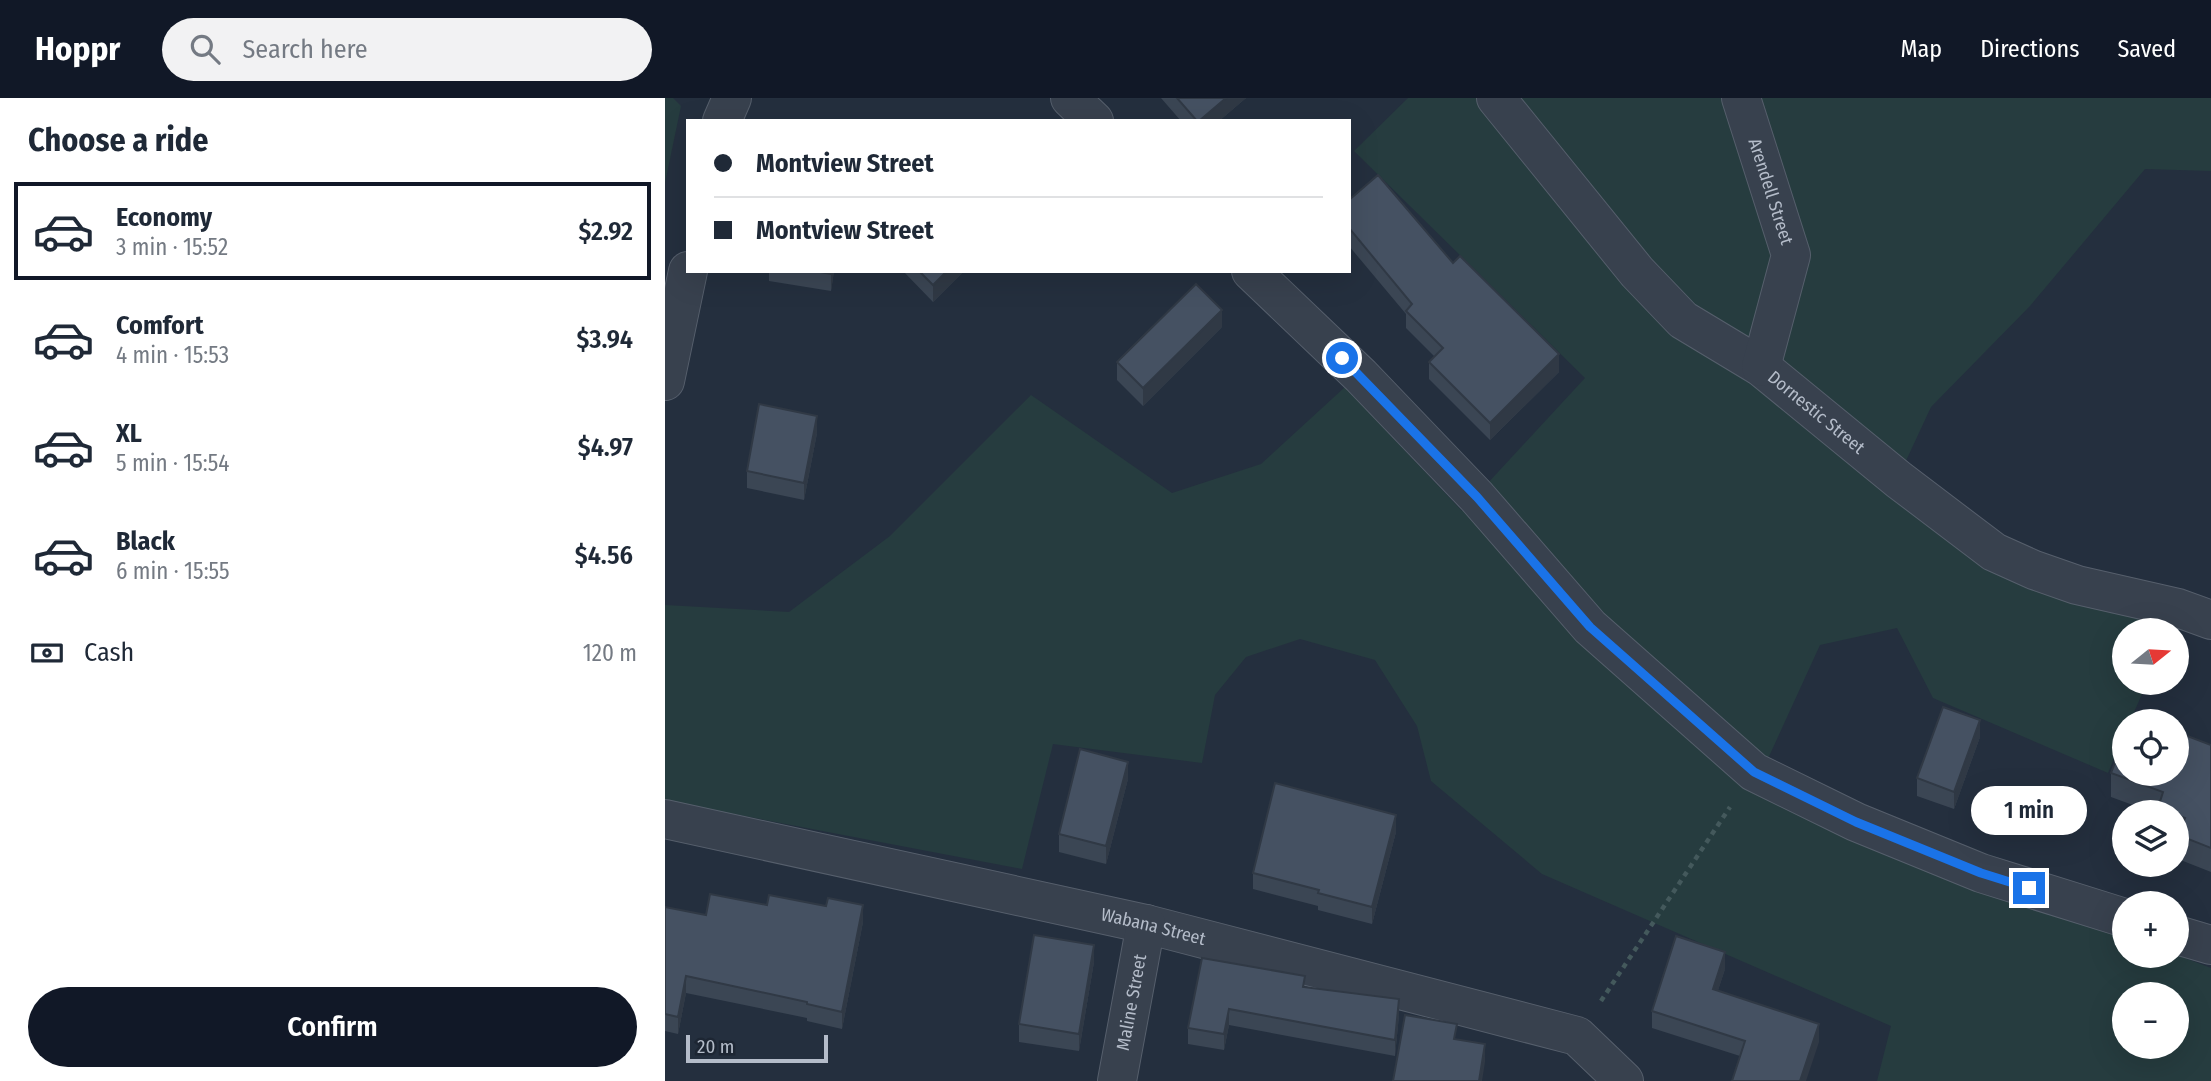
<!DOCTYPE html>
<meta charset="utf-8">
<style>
body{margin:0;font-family:"Fira Sans Condensed",sans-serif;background:#f2f2f3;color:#1f2937;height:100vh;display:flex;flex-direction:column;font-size:26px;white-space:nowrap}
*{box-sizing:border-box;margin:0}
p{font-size:23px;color:#747a83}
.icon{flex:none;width:38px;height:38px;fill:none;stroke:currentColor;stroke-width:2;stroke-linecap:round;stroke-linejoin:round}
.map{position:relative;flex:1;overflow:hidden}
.panel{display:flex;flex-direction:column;background:#fff;width:665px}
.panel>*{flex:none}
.guide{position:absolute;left:21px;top:21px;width:665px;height:154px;border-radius:0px;box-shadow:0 7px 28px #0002;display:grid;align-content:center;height:154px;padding:0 28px;background:#fff}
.needle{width:46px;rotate:72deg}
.buttons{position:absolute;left:1447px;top:520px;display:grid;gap:14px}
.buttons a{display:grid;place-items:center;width:77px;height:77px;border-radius:50%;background:#fff;box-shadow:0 7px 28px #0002;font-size:35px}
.scale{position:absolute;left:21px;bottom:18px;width:142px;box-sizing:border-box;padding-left:7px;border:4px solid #b4bcc9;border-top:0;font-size:19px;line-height:24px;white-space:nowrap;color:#b4bcc9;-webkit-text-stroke:5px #1d2633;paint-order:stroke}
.end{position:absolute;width:32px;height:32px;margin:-16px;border:9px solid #1a73e8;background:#fff;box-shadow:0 0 0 4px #fff}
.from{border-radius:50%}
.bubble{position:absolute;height:49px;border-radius:24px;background:#fff;box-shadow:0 7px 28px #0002;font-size:23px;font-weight:600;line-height:49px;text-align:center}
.guide b{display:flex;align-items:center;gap:24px;height:66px;font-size:26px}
.guide b+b{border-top:2px solid #e0e1e3}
.guide i{width:18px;height:18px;background:#1f2937}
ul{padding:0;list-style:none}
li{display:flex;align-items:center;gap:21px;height:98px;margin:0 14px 10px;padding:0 14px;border:4px solid transparent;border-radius:0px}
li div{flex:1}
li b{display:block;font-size:26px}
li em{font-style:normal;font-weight:600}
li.selected{border-color:#111827}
li>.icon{width:63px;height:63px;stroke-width:1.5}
h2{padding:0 28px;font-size:32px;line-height:84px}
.pay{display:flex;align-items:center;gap:18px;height:77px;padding:0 28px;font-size:26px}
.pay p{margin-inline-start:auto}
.button{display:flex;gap:14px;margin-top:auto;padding:14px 28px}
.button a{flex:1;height:80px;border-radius:42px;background:#111827;color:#fff;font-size:28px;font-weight:600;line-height:80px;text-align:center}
header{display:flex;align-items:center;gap:42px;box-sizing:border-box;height:98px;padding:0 35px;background:#111827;color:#fff}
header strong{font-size:33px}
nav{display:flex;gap:38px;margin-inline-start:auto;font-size:24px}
.search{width:490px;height:63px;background:#f2f2f3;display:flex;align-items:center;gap:18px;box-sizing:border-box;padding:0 24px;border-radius:38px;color:#747a83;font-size:26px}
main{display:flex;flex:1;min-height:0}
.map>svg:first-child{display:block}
.green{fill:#263c3f;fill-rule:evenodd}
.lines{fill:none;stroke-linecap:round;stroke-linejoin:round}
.street-casing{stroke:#565f6c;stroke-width:40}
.path{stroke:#44595c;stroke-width:4.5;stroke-dasharray:5 5;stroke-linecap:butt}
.street{stroke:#38414e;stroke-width:38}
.wall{fill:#3b4654}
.shaded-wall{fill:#303945}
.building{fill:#455162;stroke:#303945;stroke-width:2}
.route{stroke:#1a73e8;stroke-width:9}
.labels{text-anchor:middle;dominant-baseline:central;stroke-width:5;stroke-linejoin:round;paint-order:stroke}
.street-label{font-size:18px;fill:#b4bcc9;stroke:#1d2633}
</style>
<header>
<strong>Hoppr</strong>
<div class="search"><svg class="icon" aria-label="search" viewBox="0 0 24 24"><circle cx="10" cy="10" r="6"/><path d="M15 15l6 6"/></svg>Search here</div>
<nav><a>Map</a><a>Directions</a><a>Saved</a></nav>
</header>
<main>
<section class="panel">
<h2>Choose a ride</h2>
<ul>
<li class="selected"><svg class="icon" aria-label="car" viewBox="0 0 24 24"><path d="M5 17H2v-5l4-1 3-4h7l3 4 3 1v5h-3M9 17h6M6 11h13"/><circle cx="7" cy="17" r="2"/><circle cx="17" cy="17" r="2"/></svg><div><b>Economy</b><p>3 min · 15:52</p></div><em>$2.92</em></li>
<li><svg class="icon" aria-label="car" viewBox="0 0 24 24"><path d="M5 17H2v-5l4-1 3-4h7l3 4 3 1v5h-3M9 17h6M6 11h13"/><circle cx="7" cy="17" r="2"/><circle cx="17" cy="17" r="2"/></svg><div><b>Comfort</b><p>4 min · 15:53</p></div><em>$3.94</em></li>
<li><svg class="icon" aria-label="car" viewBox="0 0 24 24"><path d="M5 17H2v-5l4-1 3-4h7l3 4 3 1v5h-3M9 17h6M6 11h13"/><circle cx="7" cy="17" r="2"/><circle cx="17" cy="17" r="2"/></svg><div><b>XL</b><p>5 min · 15:54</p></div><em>$4.97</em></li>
<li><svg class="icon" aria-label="car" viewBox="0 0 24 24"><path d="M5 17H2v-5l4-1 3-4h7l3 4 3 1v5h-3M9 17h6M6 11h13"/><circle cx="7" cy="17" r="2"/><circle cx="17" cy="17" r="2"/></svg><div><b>Black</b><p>6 min · 15:55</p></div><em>$4.56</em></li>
</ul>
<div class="pay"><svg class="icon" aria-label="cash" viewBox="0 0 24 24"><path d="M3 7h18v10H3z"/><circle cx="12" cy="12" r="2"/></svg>Cash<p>120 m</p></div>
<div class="button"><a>Confirm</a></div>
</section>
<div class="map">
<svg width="1546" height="983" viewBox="0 0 1546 983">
<rect width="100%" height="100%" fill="#242f3e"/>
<path class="green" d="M 0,0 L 8,0 L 16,8 L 0,85 Z
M 743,0 L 1546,0 L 1546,73 L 1480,71 L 1365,208 L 1266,309 L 1226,395 L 1507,525 L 1504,532 L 1460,532 L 1460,584 L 1482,585 L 1465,623 L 1460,623 L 1459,636 L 1443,675 L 1268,600 L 1232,530 L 1155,547 L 1101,665 L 1459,837 L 1460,858 L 1512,857 L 1546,870 L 1546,983 L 1212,983 L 1226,928 L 877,776 L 766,683 L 752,628 L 710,562 L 635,541 L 581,559 L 550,597 L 537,665 L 388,646 L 357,771 L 0,703 L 0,507 L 124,514 L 225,438 L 366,297 L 507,395 L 596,366 L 680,289 L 797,413 L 920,280 L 689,53 ZM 1460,896 L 1512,896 L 1512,948 L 1460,948 Z"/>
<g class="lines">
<defs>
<g id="street">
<path d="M 405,0 L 429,23"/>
<path id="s1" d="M 831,0 L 972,174 L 1018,222 L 1096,269 L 1234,382 L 1329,454 L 1369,472 L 1412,487 L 1513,510 L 1546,522"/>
<path id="s2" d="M 1076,0 L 1126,157 L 1096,269"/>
<path d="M 57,23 L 67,0"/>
<path d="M 586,173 L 696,278 L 812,399 L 925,529 L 1089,674 L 1191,724 L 1316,775 L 1460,820"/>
<path d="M 0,283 L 23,173"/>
<path id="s3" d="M 0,721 L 481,826 L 912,938 L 959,983"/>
<path d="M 1512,837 L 1546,847"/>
<path id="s4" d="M 452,983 L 481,826"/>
</g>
</defs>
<use href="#street" class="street-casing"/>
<path class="path" d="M 936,903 L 1065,709"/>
<use href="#street" class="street"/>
</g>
<path class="wall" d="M 496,0 L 581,0 L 554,23 L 516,23 Z
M 684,102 L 788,165 L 894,274 L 825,342 L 764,281 L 764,264 L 770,259 L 741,230 L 741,216 L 684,148 Z
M 104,173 L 169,173 L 166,193 L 104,183 Z
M 238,173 L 299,173 L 268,204 Z
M 557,229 L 478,308 L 452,282 L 452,264 Z
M 152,335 L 139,402 L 82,390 L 82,373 Z
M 1315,639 L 1289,711 L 1252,698 L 1252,680 Z
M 1546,647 L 1546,774 L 1513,761 L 1512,714 L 1487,714 L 1446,699 L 1446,675 Z
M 463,681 L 441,766 L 394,754 L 394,736 Z
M 731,734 L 707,826 L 653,812 L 653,808 L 588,791 L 588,775 Z
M 0,809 L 41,817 L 198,824 L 177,931 L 142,923 L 142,920 L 21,895 L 13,936 L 0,933 Z
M 537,860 L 734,917 L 730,958 L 564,927 L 559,952 L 523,946 L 523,930 Z
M 429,864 L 414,953 L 354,944 L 354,926 Z
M 1060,871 L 1053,892 L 1154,944 L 1075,958 L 987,930 L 987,913 Z"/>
<path class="shaded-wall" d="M 561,0 L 581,0 L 554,23 L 534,23 Z
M 166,173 L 169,173 L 166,193 Z
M 282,173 L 299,173 L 268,204 L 268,187 Z
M 557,212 L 557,229 L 478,308 L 478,290 Z
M 894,256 L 894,274 L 825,342 L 825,325 Z
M 152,318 L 152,335 L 139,402 L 139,385 Z
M 1315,622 L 1315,639 L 1289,711 L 1289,694 Z
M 463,664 L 463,681 L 441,766 L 441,748 Z
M 731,717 L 731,734 L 707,826 L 707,809 Z
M 198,807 L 198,824 L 177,931 L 177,914 Z
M 429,847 L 429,864 L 414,953 L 414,936 Z
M 1060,854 L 1060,871 L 1048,908 L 1048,891 Z
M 21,878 L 21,895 L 13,936 L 13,919 Z
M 734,901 L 734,917 L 730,958 L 730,942 Z
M 564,911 L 564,927 L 559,952 L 559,936 Z
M 1154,926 L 1154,944 L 1141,983 L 1135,983 Z
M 820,946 L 820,964 L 817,983 L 814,983 Z"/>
<path class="building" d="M 512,0 L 561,0 L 534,23 L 532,23 Z
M 713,77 L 788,165 L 795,158 L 894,256 L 825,325 L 764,264 L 778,250 L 741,213 L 747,206 L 684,130 L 684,102 Z
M 150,173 L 166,173 L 166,176 Z
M 254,173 L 282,173 L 268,187 Z
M 531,186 L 557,212 L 478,290 L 452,264 Z
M 94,306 L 152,318 L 139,385 L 82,373 Z
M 1278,609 L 1315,622 L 1289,694 L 1252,680 Z
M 1468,618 L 1482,623 L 1466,623 Z
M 1512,634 L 1546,647 L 1546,750 L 1513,737 L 1520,720 L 1512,717 L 1512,714 L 1504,714 L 1493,710 L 1498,694 L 1446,675 L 1460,639 L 1460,676 L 1512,676 Z
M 415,651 L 463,664 L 441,748 L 394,736 Z
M 610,685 L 731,717 L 707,809 L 653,795 L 654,792 L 588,775 Z
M 45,796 L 102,807 L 104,797 L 161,808 L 163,800 L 198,807 L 177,914 L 142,906 L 142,904 L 21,878 L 13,919 L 0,916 L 0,809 L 41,817 Z
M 369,837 L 429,847 L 414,936 L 354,926 Z
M 1011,838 L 1060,854 L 1048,891 L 1154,926 L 1135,983 L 1067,983 L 1080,943 L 987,913 Z
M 537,860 L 640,878 L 638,889 L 734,901 L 730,942 L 564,911 L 559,936 L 523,930 Z
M 740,917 L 792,926 L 789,941 L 820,946 L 814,983 L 728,983 Z"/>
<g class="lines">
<path class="route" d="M 677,260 L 812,399 L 925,529 L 1089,674 L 1191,724 L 1316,775 L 1364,790"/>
</g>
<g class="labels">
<g class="street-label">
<text stroke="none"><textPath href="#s2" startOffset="98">Arendell Street</textPath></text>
<text stroke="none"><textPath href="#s1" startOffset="453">Dornestic Street</textPath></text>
<text stroke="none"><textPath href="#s3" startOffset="500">Wabana Street</textPath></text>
<text stroke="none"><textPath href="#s4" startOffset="80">Maline Street</textPath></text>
</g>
</g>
</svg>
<div class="buttons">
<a><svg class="needle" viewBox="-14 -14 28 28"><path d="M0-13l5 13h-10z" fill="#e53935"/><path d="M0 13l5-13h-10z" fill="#747a83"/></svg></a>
<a><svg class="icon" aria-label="locate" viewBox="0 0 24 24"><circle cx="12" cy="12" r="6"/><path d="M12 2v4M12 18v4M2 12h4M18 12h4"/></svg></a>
<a><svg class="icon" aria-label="layers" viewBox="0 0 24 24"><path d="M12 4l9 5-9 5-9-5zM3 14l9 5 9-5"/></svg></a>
<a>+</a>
<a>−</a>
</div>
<div class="scale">20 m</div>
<i class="end from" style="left:677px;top:260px"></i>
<i class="end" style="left:1364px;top:790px"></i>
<div class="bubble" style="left:1306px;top:688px;width:116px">1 min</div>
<div class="guide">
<b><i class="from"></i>Montview Street</b>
<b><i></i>Montview Street</b>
</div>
</div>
</main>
